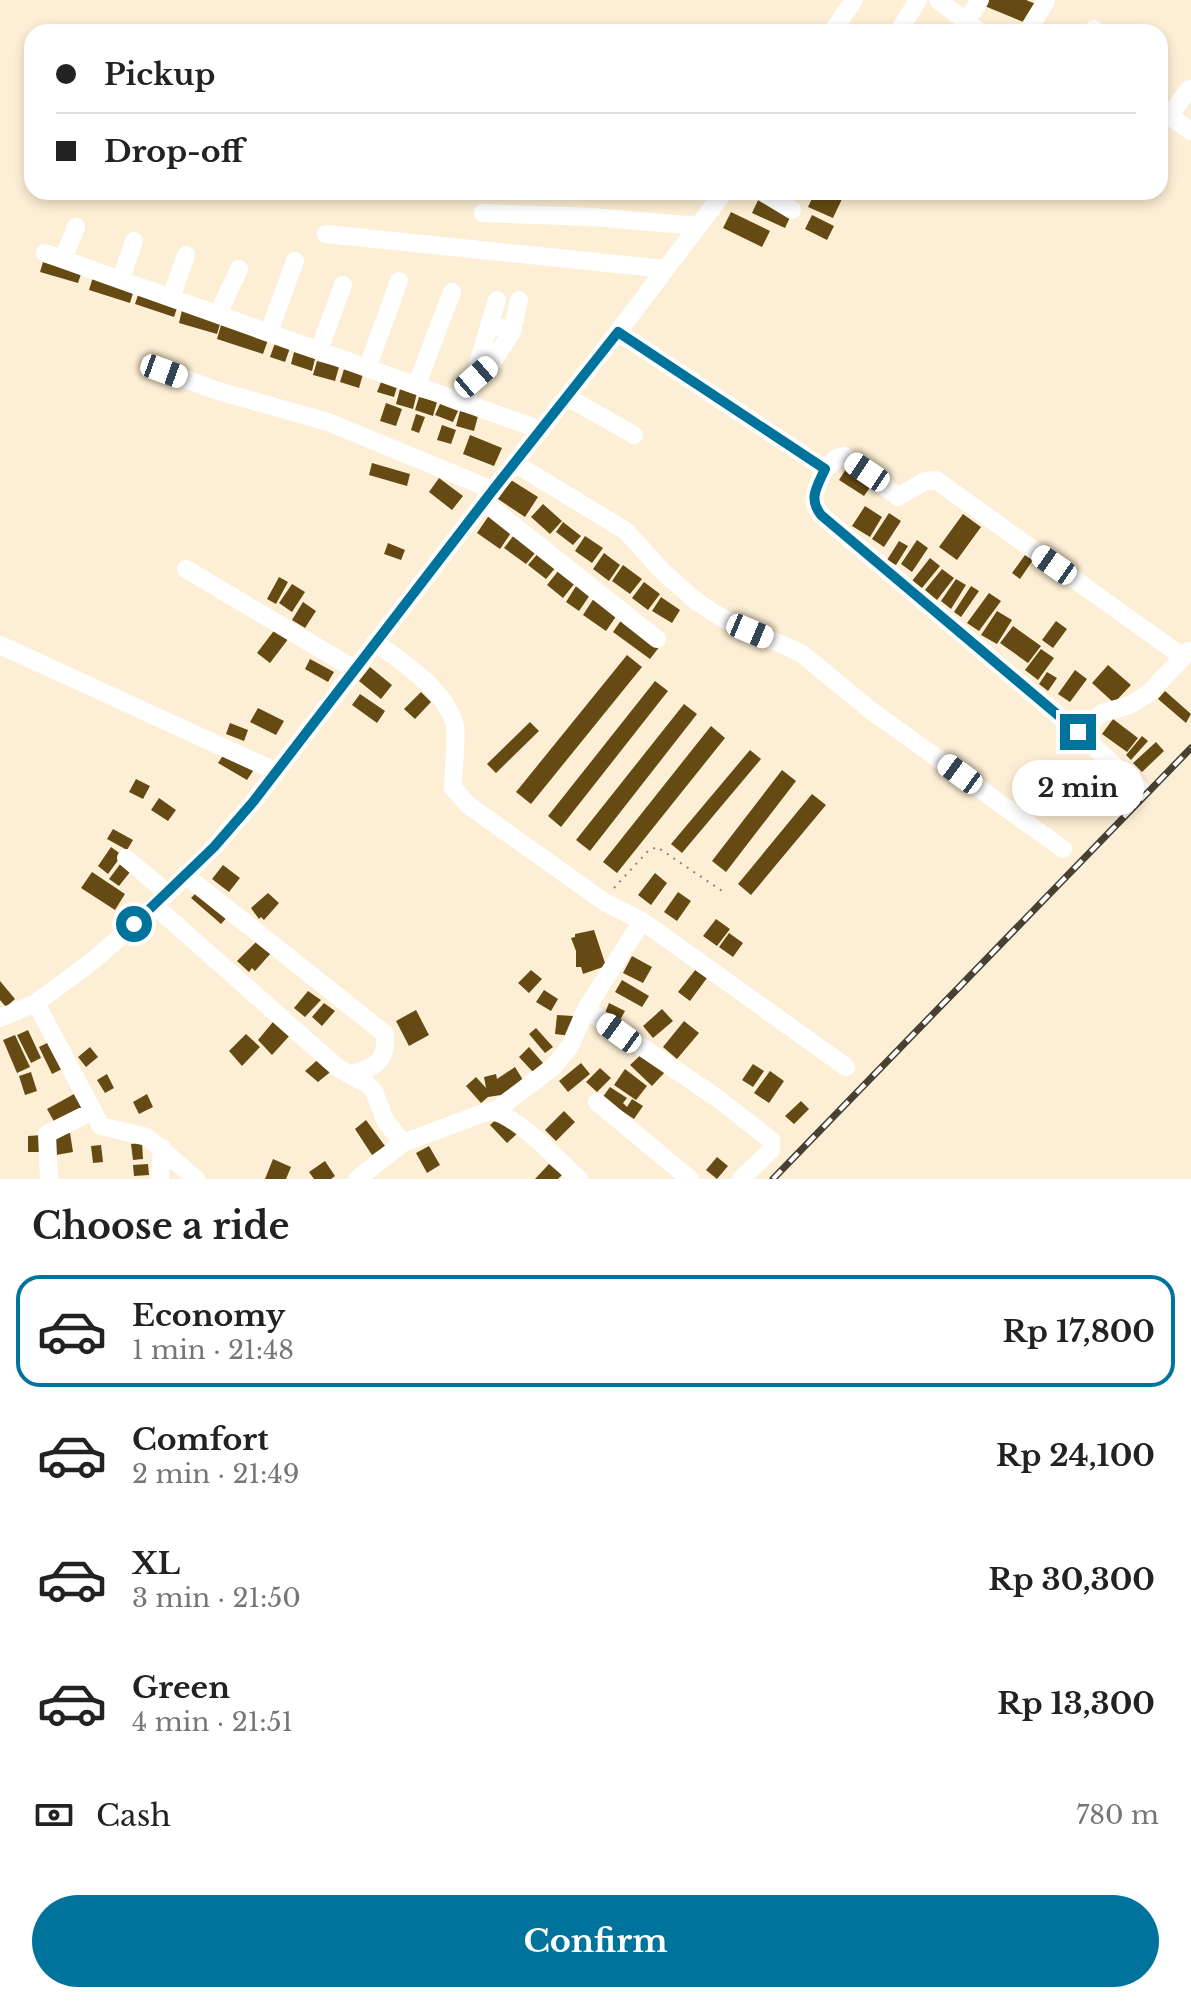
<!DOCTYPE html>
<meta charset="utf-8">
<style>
body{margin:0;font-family:"Libre Baskerville",serif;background:#f2f2f2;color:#222;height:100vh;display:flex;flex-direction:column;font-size:30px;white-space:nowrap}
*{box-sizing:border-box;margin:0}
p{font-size:26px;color:#767676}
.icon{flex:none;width:44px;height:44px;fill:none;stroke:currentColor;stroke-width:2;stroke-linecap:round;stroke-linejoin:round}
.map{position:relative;height:1179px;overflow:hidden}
.drawer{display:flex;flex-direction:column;background:#fff;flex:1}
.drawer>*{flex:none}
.banner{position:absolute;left:24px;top:24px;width:1144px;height:176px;border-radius:24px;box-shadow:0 4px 12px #0003;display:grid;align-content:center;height:176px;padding:0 32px;background:#fff}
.end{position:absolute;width:36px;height:36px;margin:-18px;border:10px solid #00739d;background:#fff;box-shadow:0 0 0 4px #fff}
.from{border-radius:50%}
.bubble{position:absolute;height:56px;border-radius:28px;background:#fff;box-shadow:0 4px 12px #0003;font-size:26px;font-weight:700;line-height:56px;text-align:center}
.car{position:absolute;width:24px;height:48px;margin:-24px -12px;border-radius:10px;box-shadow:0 0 6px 2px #0007;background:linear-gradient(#fff 24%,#345 0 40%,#fff 0 76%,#345 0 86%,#fff 0)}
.banner b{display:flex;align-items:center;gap:28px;height:76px;font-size:30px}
.banner b+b{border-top:2px solid #e0e0e0}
.banner i{width:20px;height:20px;background:#222}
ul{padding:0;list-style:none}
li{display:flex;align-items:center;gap:24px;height:112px;margin:0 16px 12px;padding:0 16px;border:4px solid transparent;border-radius:24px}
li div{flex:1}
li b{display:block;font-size:30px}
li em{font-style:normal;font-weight:700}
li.selected{border-color:#00739d}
li>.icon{width:72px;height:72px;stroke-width:1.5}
h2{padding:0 32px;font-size:36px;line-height:96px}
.pay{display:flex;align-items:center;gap:20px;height:88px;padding:0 32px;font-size:30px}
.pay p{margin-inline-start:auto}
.action{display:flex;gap:16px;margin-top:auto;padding:16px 32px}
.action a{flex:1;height:92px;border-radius:48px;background:#00739d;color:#fff;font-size:32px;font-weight:700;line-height:92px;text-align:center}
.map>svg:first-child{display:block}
.building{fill:#654b13}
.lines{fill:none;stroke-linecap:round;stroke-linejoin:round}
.path{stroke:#8f8573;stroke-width:2;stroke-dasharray:2 6;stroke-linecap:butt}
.minor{stroke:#fff;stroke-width:18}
.rail-casing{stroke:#474033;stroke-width:7}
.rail{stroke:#fff;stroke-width:4;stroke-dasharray:12;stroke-linecap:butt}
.route{stroke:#00739d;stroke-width:10}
</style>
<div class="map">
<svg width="1191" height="1179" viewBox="0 0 1191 1179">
<rect width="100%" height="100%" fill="#fdefd5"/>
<path class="building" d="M 970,0 L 1026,0 L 1041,6 L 1033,26 Z
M 815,192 L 828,192 L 842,199 L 833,218 L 808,207 Z
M 760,196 L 793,211 L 785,228 L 752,213 Z
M 731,212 L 770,231 L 762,247 L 723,228 Z
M 812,215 L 834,226 L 827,240 L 805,229 Z
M 43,262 L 81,274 L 78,283 L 40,272 Z
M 93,277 L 134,290 L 130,303 L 89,290 Z
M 138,295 L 177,308 L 174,317 L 135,304 Z
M 182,310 L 221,321 L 217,334 L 179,323 Z
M 221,325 L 268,340 L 263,354 L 217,339 Z
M 275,343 L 290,348 L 285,362 L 270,357 Z
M 294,352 L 315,359 L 312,371 L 291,364 Z
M 317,361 L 339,367 L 335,381 L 313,375 Z
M 344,369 L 363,374 L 359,388 L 340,382 Z
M 381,382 L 397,387 L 394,397 L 377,392 Z
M 400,389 L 417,393 L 413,409 L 396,404 Z
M 419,397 L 437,402 L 433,416 L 415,410 Z
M 386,403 L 402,409 L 396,426 L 380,421 Z
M 440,404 L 458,411 L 453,422 L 435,415 Z
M 460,411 L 478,416 L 474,431 L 456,426 Z
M 416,414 L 425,417 L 419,433 L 411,430 Z
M 442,425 L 456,430 L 451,444 L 437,440 Z
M 470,435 L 502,448 L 494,466 L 463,454 Z
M 372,463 L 410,474 L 407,486 L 369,475 Z
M 846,469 L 871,486 L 864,496 L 839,480 Z
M 439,478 L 463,496 L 452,510 L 429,492 Z
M 511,480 L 538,497 L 525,517 L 498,499 Z
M 543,504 L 562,521 L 550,534 L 531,517 Z
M 865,506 L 882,517 L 870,537 L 852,526 Z
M 889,513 L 901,521 L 884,547 L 872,539 Z
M 490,514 L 513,530 L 500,549 L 477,533 Z
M 963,514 L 981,527 L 957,560 L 939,547 Z
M 563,522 L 581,536 L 573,545 L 556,532 Z
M 514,535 L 536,552 L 526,564 L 504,548 Z
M 585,536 L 603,548 L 592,563 L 575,551 Z
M 917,540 L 928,548 L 912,572 L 901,564 Z
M 899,541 L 908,546 L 896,565 L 887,560 Z
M 388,543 L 405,550 L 401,560 L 384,554 Z
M 539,552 L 557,566 L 546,579 L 528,565 Z
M 604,553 L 620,565 L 609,581 L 593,569 Z
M 1025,555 L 1033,560 L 1020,579 L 1012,573 Z
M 930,558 L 940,566 L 922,588 L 912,581 Z
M 623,565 L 642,579 L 630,594 L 612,581 Z
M 942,569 L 954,578 L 937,600 L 925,590 Z
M 559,570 L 575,583 L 563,598 L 547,585 Z
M 279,577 L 288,582 L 276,604 L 267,599 Z
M 956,579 L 966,585 L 951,609 L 941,601 Z
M 644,582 L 660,594 L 648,610 L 632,598 Z
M 578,583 L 592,592 L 579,611 L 566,602 Z
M 292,584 L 305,592 L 292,612 L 279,603 Z
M 971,586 L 979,591 L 961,617 L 954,612 Z
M 989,593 L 1001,601 L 979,631 L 967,623 Z
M 661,597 L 680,610 L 672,623 L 652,611 Z
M 594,598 L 617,615 L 606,631 L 583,615 Z
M 303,602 L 316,611 L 305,628 L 292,620 Z
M 997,611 L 1012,620 L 997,644 L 981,635 Z
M 622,619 L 660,646 L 650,659 L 613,632 Z
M 1056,621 L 1067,629 L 1053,648 L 1042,640 Z
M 1013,626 L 1041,646 L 1028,663 L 1000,643 Z
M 276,628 L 289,638 L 270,663 L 257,653 Z
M 1041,649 L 1054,658 L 1038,680 L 1025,670 Z
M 627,655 L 642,667 L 531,804 L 516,792 Z
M 310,659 L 334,672 L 328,682 L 305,669 Z
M 1108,665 L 1131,685 L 1114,703 L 1092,683 Z
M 370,667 L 392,685 L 381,699 L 359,681 Z
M 1075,670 L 1087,679 L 1070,702 L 1058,694 Z
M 1047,672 L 1057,678 L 1048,691 L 1039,684 Z
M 655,681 L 668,691 L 561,827 L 548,816 Z
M 1165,691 L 1191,714 L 1186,723 L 1158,699 Z
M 421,692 L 431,702 L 415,719 L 404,709 Z
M 360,694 L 385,711 L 377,723 L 352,705 Z
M 684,704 L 697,714 L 590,851 L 576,840 Z
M 258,708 L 284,721 L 276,735 L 250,722 Z
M 1113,719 L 1138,738 L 1127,752 L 1102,734 Z
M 530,722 L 539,731 L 496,773 L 487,764 Z
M 230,723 L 248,730 L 244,741 L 226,734 Z
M 711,726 L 725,738 L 617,873 L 603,862 Z
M 1142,736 L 1148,741 L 1131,760 L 1126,755 Z
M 1156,742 L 1164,751 L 1142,772 L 1133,763 Z
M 750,750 L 761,759 L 682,853 L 671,844 Z
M 226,751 L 255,768 L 247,780 L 218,763 Z
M 782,770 L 796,781 L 726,872 L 712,861 Z
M 136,779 L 150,786 L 143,799 L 129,792 Z
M 812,794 L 826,805 L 751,895 L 738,884 Z
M 159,798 L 176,810 L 168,821 L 151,810 Z
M 113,829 L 133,840 L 127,850 L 107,839 Z
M 111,847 L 122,855 L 108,874 L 98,866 Z
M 124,859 L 134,867 L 119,886 L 109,879 Z
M 223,865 L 240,878 L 229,892 L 212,879 Z
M 92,872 L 125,894 L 115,910 L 81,888 Z
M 655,873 L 667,883 L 651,905 L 638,895 Z
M 199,890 L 229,915 L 221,924 L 191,898 Z
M 678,892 L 691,901 L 677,921 L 664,912 Z
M 268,893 L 279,903 L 264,920 L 261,917 L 259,919 L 251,908 Z
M 716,919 L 730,929 L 717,946 L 703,936 Z
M 594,930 L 606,966 L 583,974 L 581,967 L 576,967 L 576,951 L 571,938 L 575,937 L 575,934 Z
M 729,933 L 743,943 L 733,957 L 719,947 Z
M 262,936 L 272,952 L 255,971 L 252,968 L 249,972 L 237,961 Z
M 632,956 L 652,967 L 643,983 L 623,973 Z
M 696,969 L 707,978 L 690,1001 L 678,992 Z
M 531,970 L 542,979 L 529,993 L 518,983 Z
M 622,980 L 649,996 L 642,1007 L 615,992 Z
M 0,981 L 15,999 L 6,1007 L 0,1000 Z
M 544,990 L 558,999 L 551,1011 L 536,1002 Z
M 308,991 L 321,1000 L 305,1017 L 294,1008 Z
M 324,1003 L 335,1011 L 322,1026 L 312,1017 Z
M 609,1003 L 625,1011 L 620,1020 L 605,1013 Z
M 662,1009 L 673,1021 L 653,1038 L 643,1026 Z
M 416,1010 L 429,1035 L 409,1046 L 396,1021 Z
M 557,1015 L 573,1016 L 571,1036 L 555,1034 Z
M 277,1017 L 292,1033 L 272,1055 L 258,1040 Z
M 684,1021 L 699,1033 L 677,1059 L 663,1047 Z
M 536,1028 L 553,1047 L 545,1053 L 529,1034 Z
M 28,1030 L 41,1058 L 31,1063 L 17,1035 Z
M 246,1034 L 260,1047 L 242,1066 L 229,1051 Z
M 15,1035 L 30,1067 L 17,1073 L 3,1040 Z
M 49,1042 L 62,1069 L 52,1074 L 39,1047 Z
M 90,1047 L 98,1057 L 86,1067 L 78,1057 Z
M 529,1047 L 543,1063 L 533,1072 L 519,1057 Z
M 645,1051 L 666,1071 L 652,1086 L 630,1065 Z
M 323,1055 L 334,1069 L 318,1082 L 305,1071 Z
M 581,1063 L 590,1074 L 568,1092 L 559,1081 Z
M 753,1064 L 764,1071 L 753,1087 L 742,1080 Z
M 515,1067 L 523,1080 L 501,1095 L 488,1097 L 481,1103 L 466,1086 L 476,1077 L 486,1088 L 484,1077 L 496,1074 L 497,1079 Z
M 600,1068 L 611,1078 L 597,1092 L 586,1082 Z
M 625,1069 L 647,1086 L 636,1100 L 614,1085 Z
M 770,1071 L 784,1081 L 769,1103 L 754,1093 Z
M 31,1072 L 37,1091 L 25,1095 L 19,1076 Z
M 107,1074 L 114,1088 L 105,1093 L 97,1080 Z
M 610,1087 L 627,1098 L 623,1103 L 627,1107 L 632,1099 L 643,1106 L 634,1119 L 602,1098 Z
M 74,1094 L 83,1110 L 56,1125 L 47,1109 Z
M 147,1094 L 153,1107 L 139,1114 L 133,1102 Z
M 801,1101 L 809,1109 L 794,1124 L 785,1116 Z
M 564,1111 L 575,1122 L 556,1141 L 545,1130 Z
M 502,1114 L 518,1133 L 507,1143 L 490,1125 Z
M 366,1120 L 385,1146 L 372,1155 L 355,1129 Z
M 70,1133 L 73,1152 L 56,1155 L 53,1135 Z
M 43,1135 L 43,1152 L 28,1152 L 28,1136 Z
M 142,1143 L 143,1159 L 133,1160 L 131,1144 Z
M 101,1145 L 103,1162 L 93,1163 L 91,1146 Z
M 429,1146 L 440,1165 L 427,1173 L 416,1153 Z
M 717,1157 L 728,1166 L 717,1179 L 706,1170 Z
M 273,1159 L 291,1167 L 286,1179 L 265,1179 Z
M 325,1161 L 335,1176 L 331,1179 L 314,1179 L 309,1172 Z
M 148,1164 L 149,1175 L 134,1176 L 133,1165 Z
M 549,1164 L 562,1175 L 558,1179 L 535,1179 Z"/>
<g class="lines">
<path class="path" d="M 614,888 L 648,851 L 657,847 L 725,893"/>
<path class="minor" d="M 938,0 L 980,32
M 966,22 L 980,0
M 902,26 L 918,0
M 832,32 L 854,0
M 1027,32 L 1046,1
M 1092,32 L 1094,29
M 1160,111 L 1169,116 L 1189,89
M 1169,116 L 1191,131
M 762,192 L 792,210
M 483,213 L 592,217 L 698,226
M 326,234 L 665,269
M 45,253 L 541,430
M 63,259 L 76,227
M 121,279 L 134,241
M 171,298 L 186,255
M 218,314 L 239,269
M 269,332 L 295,261
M 512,332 L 519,300
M 618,332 L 825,469 C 817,487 808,498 821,515 L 1078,732 L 1141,790
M 319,350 L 343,285
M 368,366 L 399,281
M 164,371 L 215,390 L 328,422 L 493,490
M 476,377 L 491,364 L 512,332 L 491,324
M 417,384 L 452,292
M 567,397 L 634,435
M 466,403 L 497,300
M 514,463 L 626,531 L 662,571 L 697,602 L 724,619 L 801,653 L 869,709 L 1063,849
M 825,469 L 837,458 L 844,456 L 898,497 L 925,481 L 936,480 L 1183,657
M 484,502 L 657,639
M 186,569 L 354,669
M 375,642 C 402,662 447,691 455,726 C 457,739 453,772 453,788 L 468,805 L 603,901 L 642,921 L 846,1067
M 0,645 L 275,771
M 1078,732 L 1102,713 L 1130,705 L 1149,693 L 1189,651
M 126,858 L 167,893
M 185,875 L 385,1034 C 387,1064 376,1065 351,1075
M 155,906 L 338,1068 L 367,1084 L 374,1091 L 386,1122 L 403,1143
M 36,1003 L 101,1126 L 147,1137 L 196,1179
M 586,1009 L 717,1098 L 771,1140 L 771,1150 L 741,1179
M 0,1018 L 36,1003 L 94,960 L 155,906 L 214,847 L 253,802 L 493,490 L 618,332 L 724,192
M 597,1102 L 690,1179
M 495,1111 L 553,1067 L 570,1046 L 586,1009 L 642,921
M 49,1179 L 47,1134 L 93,1111
M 160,1179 L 162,1148
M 357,1179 L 403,1143 L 489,1111 C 514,1112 559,1161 579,1179"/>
<defs>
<path id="rail" d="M 773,1179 L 1191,748"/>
</defs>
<use href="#rail" class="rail-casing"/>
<use href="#rail" class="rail"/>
</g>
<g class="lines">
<path class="route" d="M 134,924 L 214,847 L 253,802 L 493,490 L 618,332 L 825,469 C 817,487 808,498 821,515 L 1078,732"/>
</g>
</svg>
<i class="end from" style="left:134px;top:924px"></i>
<i class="end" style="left:1078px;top:732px"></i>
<div class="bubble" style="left:1012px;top:760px;width:132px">2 min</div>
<i class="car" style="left:164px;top:371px;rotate:110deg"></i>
<i class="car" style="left:476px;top:377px;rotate:49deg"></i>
<i class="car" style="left:867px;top:472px;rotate:304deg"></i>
<i class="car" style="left:1054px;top:565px;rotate:305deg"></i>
<i class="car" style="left:750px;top:631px;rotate:113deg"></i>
<i class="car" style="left:960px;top:774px;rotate:306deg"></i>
<i class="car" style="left:619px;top:1033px;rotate:306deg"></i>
<div class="banner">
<b><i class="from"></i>Pickup</b>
<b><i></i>Drop-off</b>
</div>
</div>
<section class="drawer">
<h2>Choose a ride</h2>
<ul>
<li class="selected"><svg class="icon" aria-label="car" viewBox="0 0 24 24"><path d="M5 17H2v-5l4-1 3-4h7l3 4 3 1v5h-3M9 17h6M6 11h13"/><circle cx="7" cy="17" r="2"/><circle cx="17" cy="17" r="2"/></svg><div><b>Economy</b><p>1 min · 21:48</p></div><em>Rp 17,800</em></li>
<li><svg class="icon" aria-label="car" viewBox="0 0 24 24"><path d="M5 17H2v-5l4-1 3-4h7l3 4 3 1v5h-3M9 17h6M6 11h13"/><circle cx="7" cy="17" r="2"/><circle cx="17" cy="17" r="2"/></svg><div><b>Comfort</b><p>2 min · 21:49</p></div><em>Rp 24,100</em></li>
<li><svg class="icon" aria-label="car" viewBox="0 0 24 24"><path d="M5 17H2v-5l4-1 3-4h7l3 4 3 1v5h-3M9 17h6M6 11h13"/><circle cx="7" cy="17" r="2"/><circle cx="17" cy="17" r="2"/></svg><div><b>XL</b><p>3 min · 21:50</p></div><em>Rp 30,300</em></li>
<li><svg class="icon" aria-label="car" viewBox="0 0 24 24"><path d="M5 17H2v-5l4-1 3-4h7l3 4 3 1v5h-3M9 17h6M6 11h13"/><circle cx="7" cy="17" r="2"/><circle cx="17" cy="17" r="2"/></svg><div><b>Green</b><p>4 min · 21:51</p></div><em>Rp 13,300</em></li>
</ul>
<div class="pay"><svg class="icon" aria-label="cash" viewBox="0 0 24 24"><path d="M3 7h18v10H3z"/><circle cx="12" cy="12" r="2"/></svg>Cash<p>780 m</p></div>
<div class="action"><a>Confirm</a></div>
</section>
